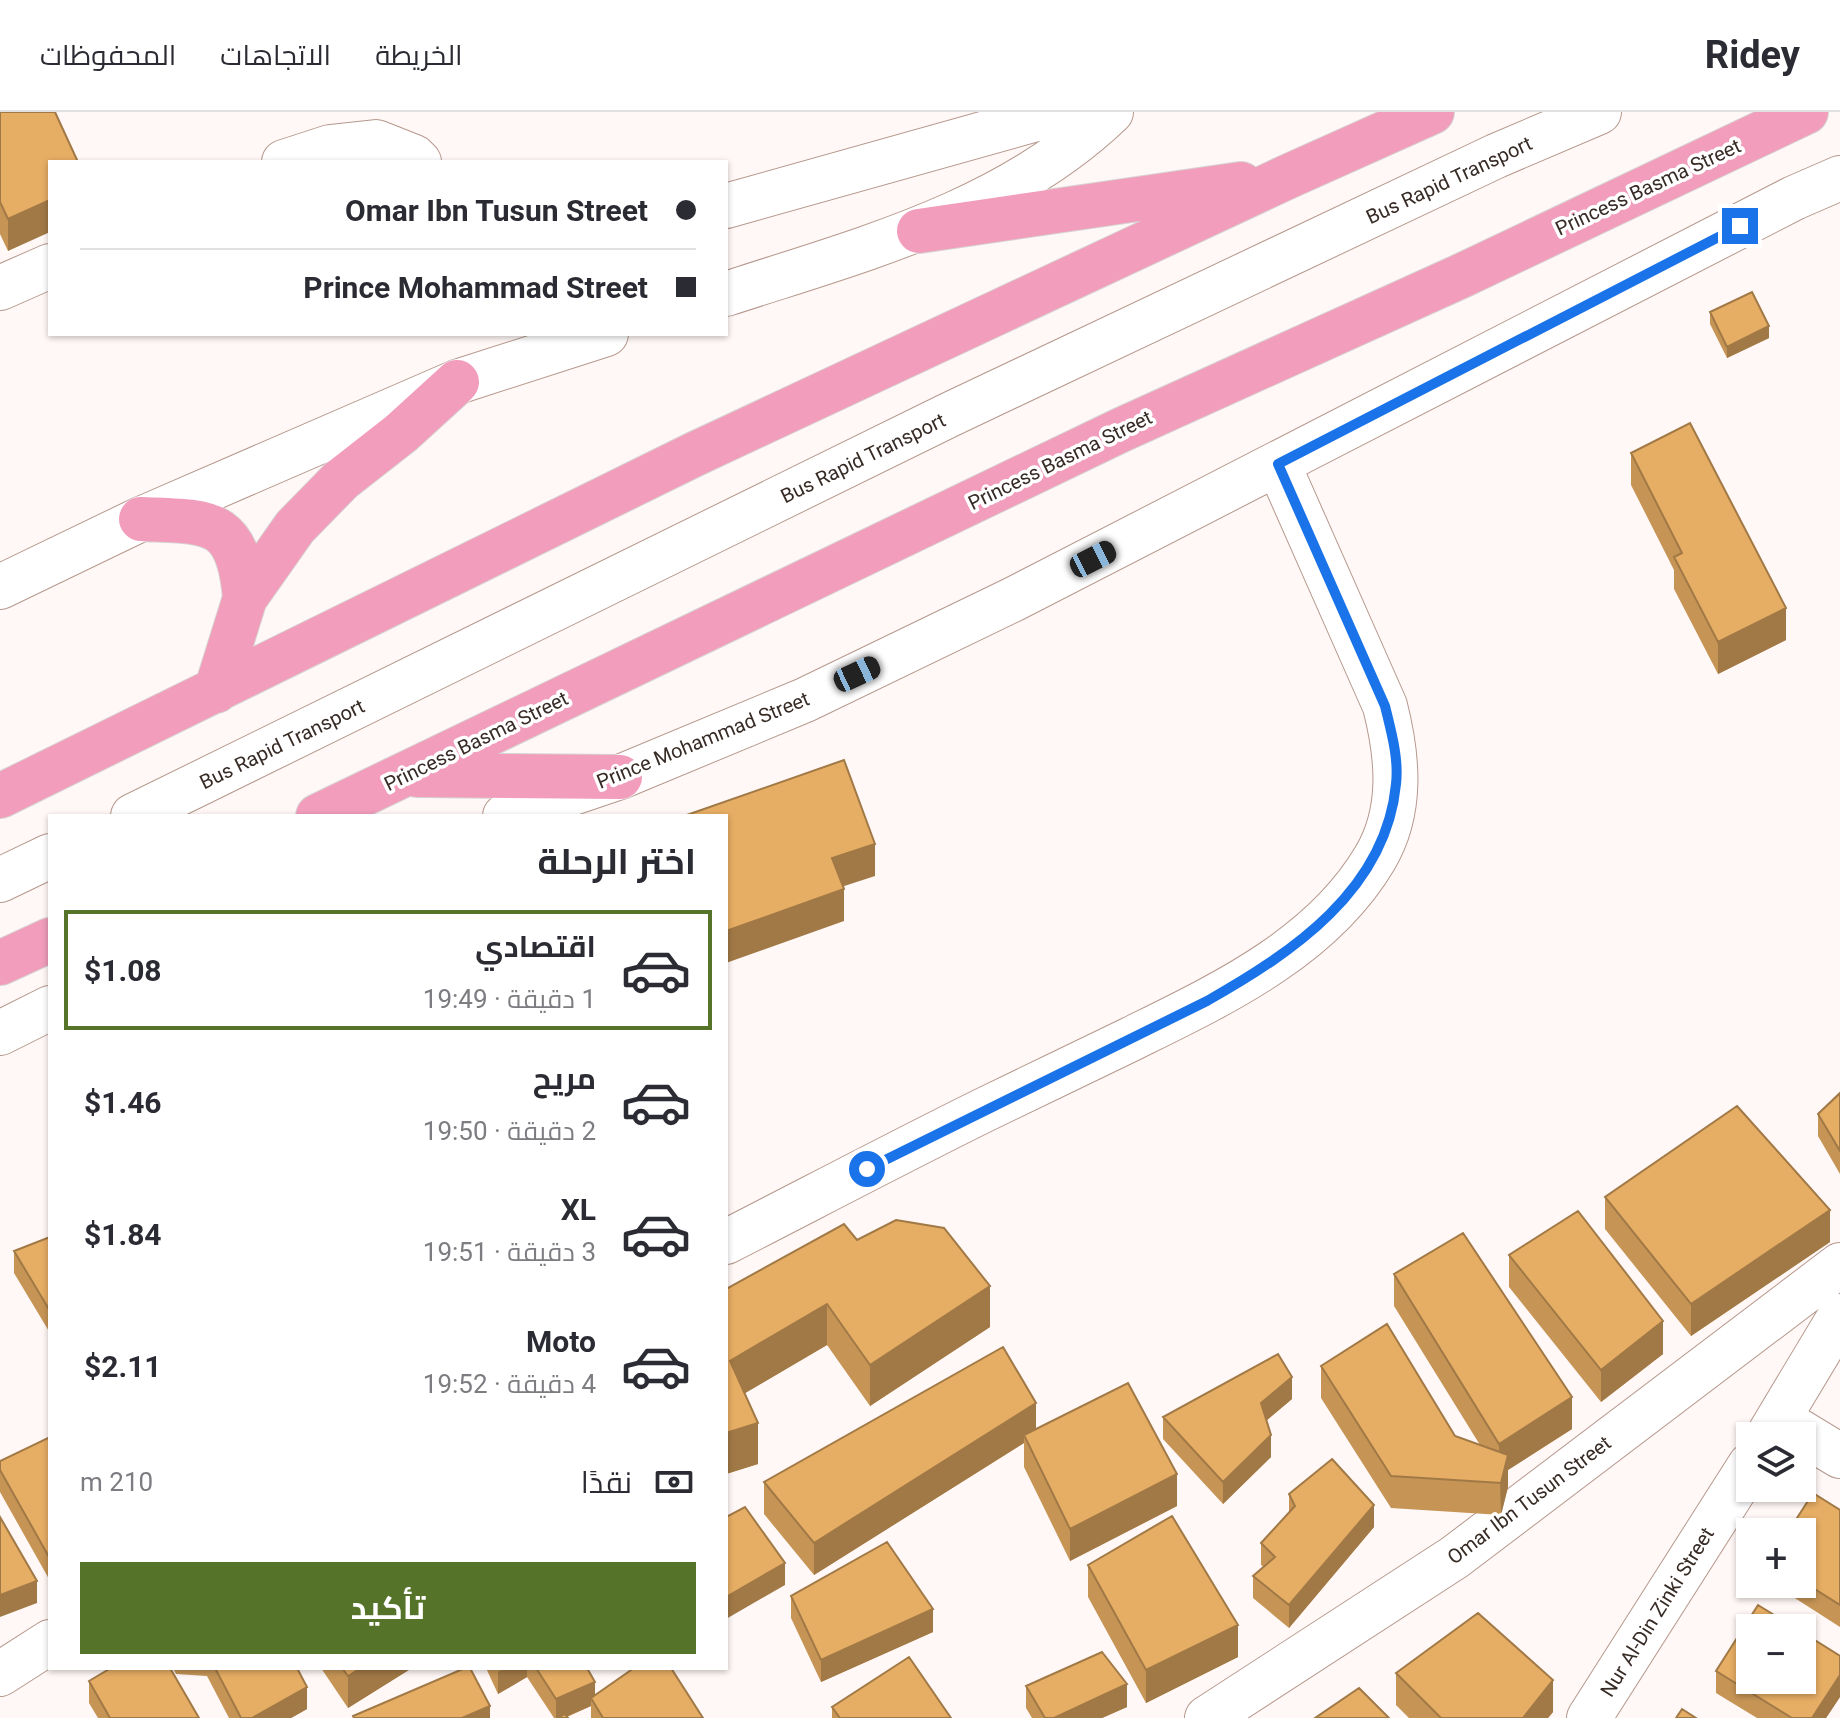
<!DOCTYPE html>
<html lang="ar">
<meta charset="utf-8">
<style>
body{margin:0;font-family:Roboto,Cairo,sans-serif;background:#f7f7f7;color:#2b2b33;direction:rtl;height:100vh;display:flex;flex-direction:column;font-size:30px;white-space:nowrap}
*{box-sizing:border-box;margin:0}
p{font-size:26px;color:#7c7c81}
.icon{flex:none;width:44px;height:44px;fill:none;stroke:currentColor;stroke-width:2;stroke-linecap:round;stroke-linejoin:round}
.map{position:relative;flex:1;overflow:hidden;direction:ltr}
.sheet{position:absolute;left:48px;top:702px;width:680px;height:856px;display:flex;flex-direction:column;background:#fff;border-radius:0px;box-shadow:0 2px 6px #0004;direction:rtl}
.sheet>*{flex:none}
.guide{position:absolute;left:48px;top:48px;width:680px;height:176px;border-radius:0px;box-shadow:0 2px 6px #0004;direction:rtl;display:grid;align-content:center;height:176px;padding:0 32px;background:#fff}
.fabs{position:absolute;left:1736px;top:1310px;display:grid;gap:16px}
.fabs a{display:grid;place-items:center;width:80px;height:80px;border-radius:0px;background:#fff;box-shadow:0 2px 6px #0004;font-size:40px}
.end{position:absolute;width:36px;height:36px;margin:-18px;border:10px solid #1a73e8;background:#fff;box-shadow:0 0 0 4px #fff}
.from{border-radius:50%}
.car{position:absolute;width:24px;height:48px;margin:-24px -12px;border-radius:10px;box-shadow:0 0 6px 2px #0007;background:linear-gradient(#222 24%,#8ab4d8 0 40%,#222 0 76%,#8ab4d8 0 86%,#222 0)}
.guide b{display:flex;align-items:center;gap:28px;height:76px;font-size:30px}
.guide b+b{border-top:2px solid #e1e1e2}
.guide i{width:20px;height:20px;background:#2b2b33}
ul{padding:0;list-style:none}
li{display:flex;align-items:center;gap:24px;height:120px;margin:0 16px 12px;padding:0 16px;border:4px solid transparent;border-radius:0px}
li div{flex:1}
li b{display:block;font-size:30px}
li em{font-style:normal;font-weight:700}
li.on{border-color:#567429}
li>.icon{width:72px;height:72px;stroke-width:1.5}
h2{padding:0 32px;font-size:36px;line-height:96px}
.pay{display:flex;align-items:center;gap:20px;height:88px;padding:0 32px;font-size:30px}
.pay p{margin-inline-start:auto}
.action{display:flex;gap:16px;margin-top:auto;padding:16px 32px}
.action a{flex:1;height:92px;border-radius:0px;background:#567429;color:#fff;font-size:32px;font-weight:700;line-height:92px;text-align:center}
header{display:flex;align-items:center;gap:48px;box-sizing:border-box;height:112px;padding:0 40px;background:#fff;border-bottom:2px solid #e1e1e2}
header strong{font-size:38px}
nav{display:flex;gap:44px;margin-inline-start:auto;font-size:28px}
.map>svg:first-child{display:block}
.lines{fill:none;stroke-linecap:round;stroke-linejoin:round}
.minor-casing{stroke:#b6988d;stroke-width:46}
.major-casing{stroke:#d7d5d4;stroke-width:46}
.minor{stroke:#fff;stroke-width:44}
.major{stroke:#f19dbb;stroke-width:44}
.wall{fill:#c69556}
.shaded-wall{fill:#a17946}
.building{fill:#e6ad64;stroke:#a17946;stroke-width:2}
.route{stroke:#1a73e8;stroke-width:10}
.labels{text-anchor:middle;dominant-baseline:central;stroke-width:7;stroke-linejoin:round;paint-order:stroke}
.street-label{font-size:20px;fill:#372b26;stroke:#fff}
</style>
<header>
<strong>Ridey</strong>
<nav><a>الخريطة</a><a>الاتجاهات</a><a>المحفوظات</a></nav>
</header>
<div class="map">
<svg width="1840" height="1606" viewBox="0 0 1840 1606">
<rect width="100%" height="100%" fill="#fff8f6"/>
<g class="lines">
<defs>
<path id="minor" d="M 284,50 L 330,35 L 376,30 L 414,45 L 419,50
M 726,94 L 1061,0
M 0,176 L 50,154
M 726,182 C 860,138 1006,101 1111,0
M 0,475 L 141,407 L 457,270 L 606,222
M 133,704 L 951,302 L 1496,44 L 1599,0
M 505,704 L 620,665 L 805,588 L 1014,487 L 1794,86 L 1840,66
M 0,768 L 50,744
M 0,921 L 50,896
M 726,1130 C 812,1086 897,1041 984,998 C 1033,974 1082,951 1131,927 C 1220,883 1322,836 1375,746 C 1403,699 1398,645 1385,594 L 1278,352
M 1779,1307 L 1840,1344
M 1768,1324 L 1840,1204
M 0,1562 L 50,1530
M 1207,1606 L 1455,1445 L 1840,1153
M 1589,1606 L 1750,1353"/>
<path id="major" d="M 919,119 L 1241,72
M 141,407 C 210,410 238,405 245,486
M 216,579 L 245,486 L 295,415 L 341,368 L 401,321 L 457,270
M 417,663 L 620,665
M 0,684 L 695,342 L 1287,65 L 1432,0
M 318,704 L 1121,318 L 1461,164 L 1806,0
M 0,851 L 50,828"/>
</defs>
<use href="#minor" class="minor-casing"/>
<use href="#major" class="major-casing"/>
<use href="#minor" class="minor"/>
<use href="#major" class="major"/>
</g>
<path class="wall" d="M 0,0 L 78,50 L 8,139 L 0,122 Z
M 1710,200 L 1769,226 L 1727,246 L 1710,212 Z
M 1631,341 L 1786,528 L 1718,562 L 1674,477 L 1674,458 L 1631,373 Z
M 1840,981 L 1840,1062 L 1818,1024 L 1818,1002 Z
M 1605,1085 L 1830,1130 L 1691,1224 L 1605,1117 Z
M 50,1125 L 50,1221 L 14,1161 L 14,1139 Z
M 857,1128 L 990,1215 L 870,1294 L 827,1233 L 745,1281 L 758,1352 L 726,1362 L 726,1177 Z
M 1509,1143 L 1663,1242 L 1601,1290 L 1509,1175 Z
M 1394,1162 L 1572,1317 L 1508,1358 L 1508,1375 L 1501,1403 L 1391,1396 L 1321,1286 L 1321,1254 L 1455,1324 L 1480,1333 L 1394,1194 Z
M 1292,1287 L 1266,1309 L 1271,1345 L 1223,1392 L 1163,1327 L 1163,1305 Z
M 1036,1317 L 1177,1394 L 1070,1449 L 1024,1355 L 1024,1331 L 814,1463 L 764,1402 L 764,1370 Z
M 50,1325 L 50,1467 L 49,1467 L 0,1380 L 0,1349 Z
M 1289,1382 L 1374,1415 L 1289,1516 L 1253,1486 L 1253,1464 L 1264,1455 L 1261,1453 L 1261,1431 L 1289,1401 Z
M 1840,1398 L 1840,1515 L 1773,1472 L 1802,1472 L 1802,1420 Z
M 1088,1453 L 1238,1545 L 1146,1591 L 1088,1485 Z
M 791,1484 L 933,1520 L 821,1570 L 791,1506 Z
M 173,1556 L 297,1556 L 307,1597 L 291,1606 L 229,1606 L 207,1564 L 176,1562 Z
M 321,1556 L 412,1556 L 348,1596 Z
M 486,1556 L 587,1556 L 595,1584 L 703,1606 L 591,1606 L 591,1594 L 567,1605 L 568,1606 L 554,1606 L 527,1565 L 498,1582 Z
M 1716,1559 L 1840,1585 L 1826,1606 L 1757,1606 L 1716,1581 Z
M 1396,1561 L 1553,1600 L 1548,1606 L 1409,1606 L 1396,1593 Z
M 89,1569 L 199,1606 L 98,1606 L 89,1591 Z
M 1026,1574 L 1127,1595 L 1102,1606 L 1032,1606 L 1026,1596 Z
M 832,1595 L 951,1606 L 832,1606 Z"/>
<path class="shaded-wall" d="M 50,88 L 50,120 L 8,139 L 8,107 Z
M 1769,214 L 1769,226 L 1727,246 L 1727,235 Z
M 1786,496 L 1786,528 L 1718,562 L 1718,530 Z
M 875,732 L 875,764 L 832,778 L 832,746 Z
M 844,777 L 844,809 L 726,851 L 726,819 Z
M 1830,1098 L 1830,1130 L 1691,1224 L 1691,1192 Z
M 990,1174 L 990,1215 L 870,1294 L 870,1253 Z
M 827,1192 L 827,1233 L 730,1290 L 730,1249 Z
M 1663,1209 L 1663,1242 L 1601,1290 L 1601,1258 Z
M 1292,1265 L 1292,1287 L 1261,1313 L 1261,1291 Z
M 1572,1285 L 1572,1317 L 1508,1358 L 1508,1375 L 1501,1403 L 1499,1332 Z
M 1036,1291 L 1036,1323 L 1024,1323 L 1024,1331 L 814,1463 L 814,1431 Z
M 758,1311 L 758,1352 L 726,1362 L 726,1321 Z
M 1271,1323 L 1271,1345 L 1223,1392 L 1223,1370 Z
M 1177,1362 L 1177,1394 L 1070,1449 L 1070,1417 Z
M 1374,1393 L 1374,1415 L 1289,1516 L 1289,1493 Z
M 49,1445 L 50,1445 L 50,1467 L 49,1467 Z
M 785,1451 L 785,1473 L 726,1507 L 726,1485 Z
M 37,1469 L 37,1491 L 0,1505 L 0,1483 Z
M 933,1497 L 933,1520 L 821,1570 L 821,1548 Z
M 1238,1513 L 1238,1545 L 1146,1591 L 1146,1558 Z
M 361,1556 L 412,1556 L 348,1596 L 348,1564 Z
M 505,1556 L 527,1556 L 527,1565 L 498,1582 L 498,1560 Z
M 1840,1563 L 1840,1585 L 1826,1606 L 1812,1606 Z
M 1553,1568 L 1553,1600 L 1548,1606 L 1523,1606 Z
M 595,1570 L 595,1592 L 591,1586 L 591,1594 L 563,1606 L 556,1606 L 556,1587 Z
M 1127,1572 L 1127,1595 L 1102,1606 L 1054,1606 Z
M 307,1575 L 307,1597 L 291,1606 L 252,1606 Z
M 490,1594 L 490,1606 L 462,1606 Z"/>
<path class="building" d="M 0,0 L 55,0 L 78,50 L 50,50 L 50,88 L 8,107 L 0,90 Z
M 1752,180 L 1769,214 L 1727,235 L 1710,200 Z
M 1690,311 L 1786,496 L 1718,530 L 1674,445 L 1682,441 L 1631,341 Z
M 844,648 L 875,732 L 832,746 L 844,777 L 726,819 L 726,704 L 684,704 Z
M 1840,981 L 1840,1039 L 1818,1002 Z
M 1737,994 L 1830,1098 L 1691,1192 L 1605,1085 Z
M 1578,1099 L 1663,1209 L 1601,1258 L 1509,1143 Z
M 896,1108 L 944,1116 L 990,1174 L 870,1253 L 827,1192 L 730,1249 L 758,1311 L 726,1321 L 726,1177 L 844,1112 L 857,1128 Z
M 1463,1121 L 1572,1285 L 1499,1332 L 1394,1162 Z
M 50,1125 L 50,1199 L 14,1139 Z
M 1387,1212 L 1455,1324 L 1508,1343 L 1501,1371 L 1391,1364 L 1321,1254 Z
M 1003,1235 L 1036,1291 L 814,1431 L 764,1370 Z
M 1278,1242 L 1292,1265 L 1261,1291 L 1271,1323 L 1223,1370 L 1163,1305 Z
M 1128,1271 L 1177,1362 L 1070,1417 L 1024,1323 Z
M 50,1325 L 50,1445 L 49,1445 L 0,1358 L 0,1349 Z
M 1332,1347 L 1374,1393 L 1289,1493 L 1253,1464 L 1275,1445 L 1261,1431 L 1295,1394 L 1289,1382 Z
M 1813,1381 L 1840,1398 L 1840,1493 L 1802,1469 L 1802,1420 L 1788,1420 Z
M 745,1395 L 785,1451 L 726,1485 L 726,1405 Z
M 1172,1404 L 1238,1513 L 1146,1558 L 1088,1453 Z
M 0,1405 L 37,1469 L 0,1483 Z
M 887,1430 L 933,1497 L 821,1548 L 791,1484 Z
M 1758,1493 L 1795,1516 L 1750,1516 L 1750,1568 L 1802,1568 L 1802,1520 L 1840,1544 L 1840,1563 L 1812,1606 L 1792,1606 L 1716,1559 Z
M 1478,1501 L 1553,1568 L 1523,1606 L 1441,1606 L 1396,1561 Z
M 1102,1540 L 1127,1572 L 1054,1606 L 1045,1606 L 1026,1574 Z
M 909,1545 L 951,1606 L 840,1606 L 832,1595 Z
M 111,1556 L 170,1556 L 199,1606 L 110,1606 L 89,1569 Z
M 215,1556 L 297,1556 L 307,1575 L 252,1606 L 241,1606 Z
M 342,1556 L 361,1556 L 348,1564 Z
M 465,1556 L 470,1556 L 490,1594 L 462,1606 L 354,1606 L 353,1604 Z
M 536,1556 L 587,1556 L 595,1570 L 556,1587 Z
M 634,1556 L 671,1556 L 703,1606 L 603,1606 L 591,1586 Z
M 1359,1576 L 1389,1606 L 1315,1606 Z
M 1682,1597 L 1696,1606 L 1676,1606 Z
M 565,1602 L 568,1606 L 557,1606 Z"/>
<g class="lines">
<path class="route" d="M 867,1057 L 1207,889 C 1292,841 1386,778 1396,672 C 1399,646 1391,619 1385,594 L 1278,352 L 1740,114"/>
</g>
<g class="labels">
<g class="street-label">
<text transform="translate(1449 68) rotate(-25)">Bus Rapid Transport</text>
<text transform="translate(1648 75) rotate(-25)">Princess Basma Street</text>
<text transform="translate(863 346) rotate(-26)">Bus Rapid Transport</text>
<text transform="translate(1060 348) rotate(-26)">Princess Basma Street</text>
<text transform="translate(703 628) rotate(-22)">Prince Mohammad Street</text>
<text transform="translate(476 629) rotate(-26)">Princess Basma Street</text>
<text transform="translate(282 632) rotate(-26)">Bus Rapid Transport</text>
<text transform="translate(1529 1388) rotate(-37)">Omar Ibn Tusun Street</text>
<text transform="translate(1657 1500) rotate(-58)">Nur Al-Din Zinki Street</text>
</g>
</g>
</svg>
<div class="fabs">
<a><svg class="icon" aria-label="layers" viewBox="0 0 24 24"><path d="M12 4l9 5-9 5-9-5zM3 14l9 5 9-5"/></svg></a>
<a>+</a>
<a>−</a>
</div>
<i class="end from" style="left:867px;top:1057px"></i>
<i class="end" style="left:1740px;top:114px"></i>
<i class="car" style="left:1093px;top:447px;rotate:63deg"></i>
<i class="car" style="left:857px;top:562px;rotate:65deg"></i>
<div class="guide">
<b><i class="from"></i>Omar Ibn Tusun Street</b>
<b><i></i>Prince Mohammad Street</b>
</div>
<section class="sheet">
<h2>اختر الرحلة</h2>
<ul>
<li class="on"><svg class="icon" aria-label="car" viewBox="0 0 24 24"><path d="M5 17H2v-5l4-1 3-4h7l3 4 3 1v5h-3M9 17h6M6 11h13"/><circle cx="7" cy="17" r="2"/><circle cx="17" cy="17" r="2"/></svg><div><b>اقتصادي</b><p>1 دقيقة · 19:49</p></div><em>$1.08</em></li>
<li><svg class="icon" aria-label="car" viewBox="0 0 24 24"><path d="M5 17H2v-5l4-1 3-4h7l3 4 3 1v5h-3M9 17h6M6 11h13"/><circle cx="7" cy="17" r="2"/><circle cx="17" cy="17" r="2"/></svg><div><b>مريح</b><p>2 دقيقة · 19:50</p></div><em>$1.46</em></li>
<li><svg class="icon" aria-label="car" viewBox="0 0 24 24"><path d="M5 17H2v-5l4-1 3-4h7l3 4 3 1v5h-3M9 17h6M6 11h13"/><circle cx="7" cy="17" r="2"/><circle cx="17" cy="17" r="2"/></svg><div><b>XL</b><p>3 دقيقة · 19:51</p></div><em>$1.84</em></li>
<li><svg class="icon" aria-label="car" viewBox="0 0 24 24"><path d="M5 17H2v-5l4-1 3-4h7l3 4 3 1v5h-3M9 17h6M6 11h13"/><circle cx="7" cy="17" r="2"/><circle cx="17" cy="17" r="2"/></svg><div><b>Moto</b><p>4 دقيقة · 19:52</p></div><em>$2.11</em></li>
</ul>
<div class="pay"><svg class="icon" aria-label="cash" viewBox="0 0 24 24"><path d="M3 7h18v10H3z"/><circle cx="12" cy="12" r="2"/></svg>نقدًا<p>210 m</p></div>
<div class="action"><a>تأكيد</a></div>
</section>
</div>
